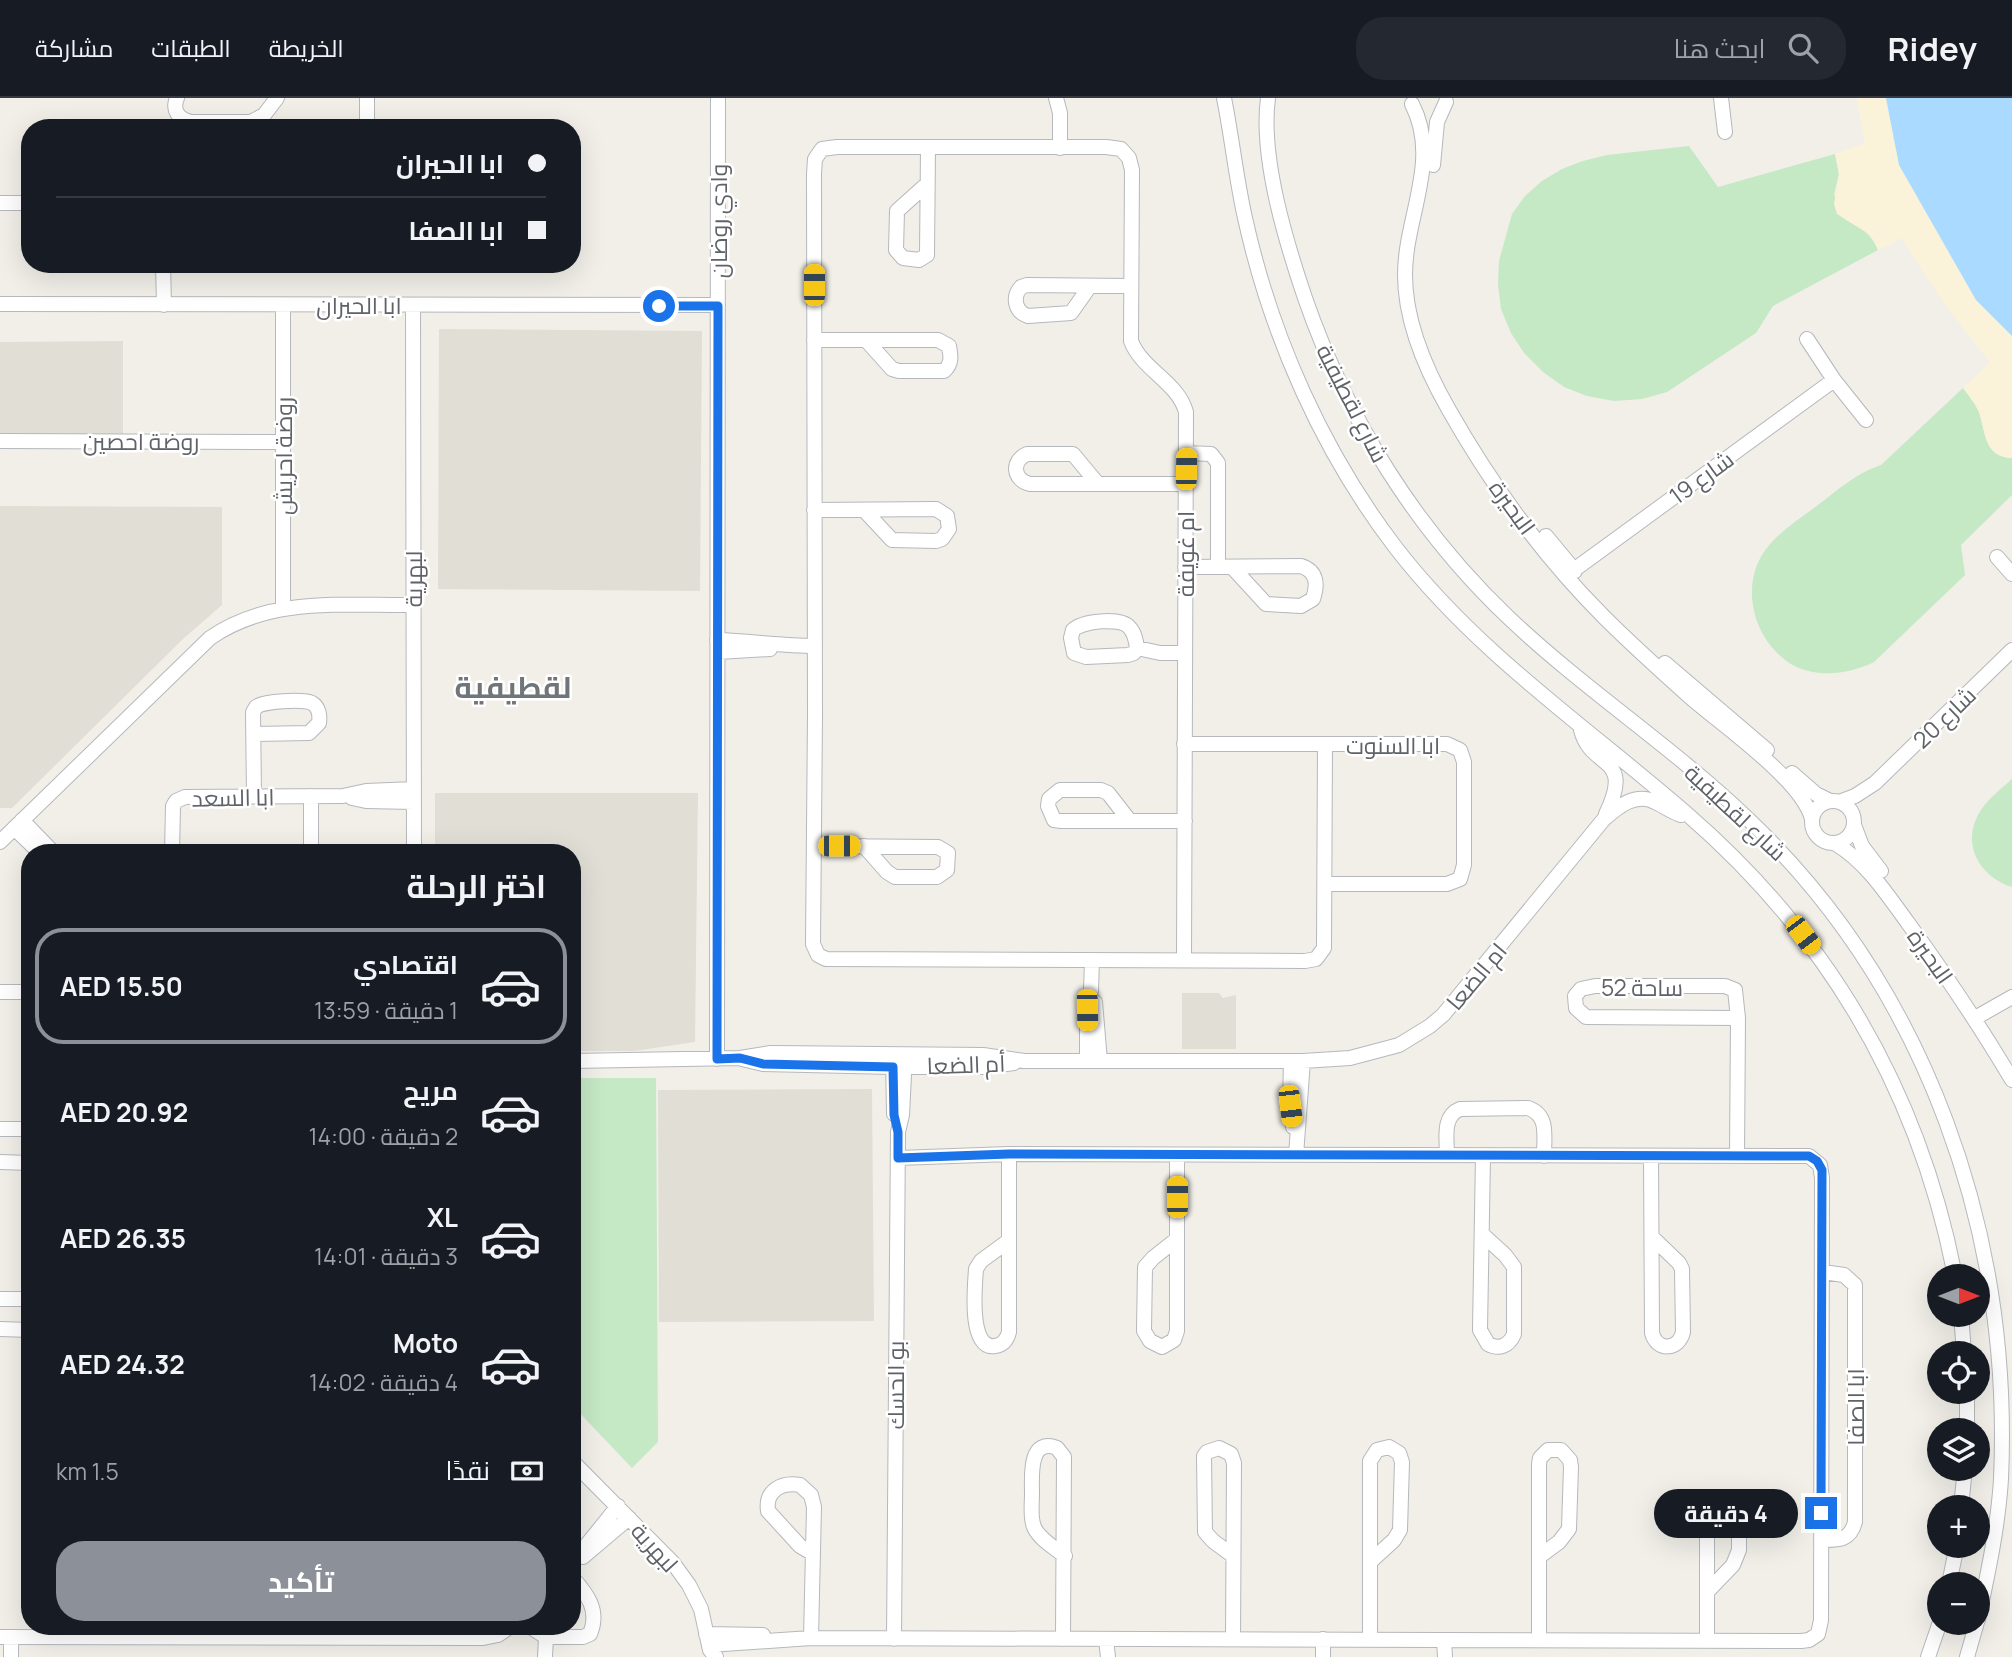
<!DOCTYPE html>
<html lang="ar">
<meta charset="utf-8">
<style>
body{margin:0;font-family:Manrope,Cairo,sans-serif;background:#242831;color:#f1f3f6;direction:rtl;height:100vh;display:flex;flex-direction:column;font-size:26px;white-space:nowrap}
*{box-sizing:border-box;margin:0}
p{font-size:23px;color:#9ea1a6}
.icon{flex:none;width:38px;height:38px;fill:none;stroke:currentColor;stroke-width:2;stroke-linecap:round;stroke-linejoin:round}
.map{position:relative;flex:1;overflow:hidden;direction:ltr}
.side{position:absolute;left:21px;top:746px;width:560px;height:791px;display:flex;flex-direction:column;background:#171b24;border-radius:28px;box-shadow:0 7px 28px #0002;direction:rtl}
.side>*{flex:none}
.banner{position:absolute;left:21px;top:21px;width:560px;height:154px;border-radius:28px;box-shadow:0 7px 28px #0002;direction:rtl;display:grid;align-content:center;height:154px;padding:0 35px;background:#171b24}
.needle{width:46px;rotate:90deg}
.controls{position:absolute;left:1927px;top:1166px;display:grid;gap:14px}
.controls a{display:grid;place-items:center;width:63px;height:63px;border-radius:50%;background:#171b24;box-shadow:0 7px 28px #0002;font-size:35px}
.end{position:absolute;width:32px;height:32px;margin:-16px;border:9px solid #1a73e8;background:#fff;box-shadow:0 0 0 4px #fff}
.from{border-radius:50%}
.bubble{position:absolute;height:49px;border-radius:24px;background:#171b24;box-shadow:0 7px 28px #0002;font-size:23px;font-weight:700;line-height:49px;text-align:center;direction:rtl}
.car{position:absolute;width:21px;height:42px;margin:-21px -10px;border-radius:9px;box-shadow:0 0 5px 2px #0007;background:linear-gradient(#f5c518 24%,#345 0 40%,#f5c518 0 76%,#345 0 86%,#f5c518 0)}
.banner b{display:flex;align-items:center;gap:24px;height:66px;font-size:26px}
.banner b+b{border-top:2px solid #363941}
.banner i{width:18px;height:18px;background:#f1f3f6}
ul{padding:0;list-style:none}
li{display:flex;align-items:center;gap:21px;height:116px;margin:0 14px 10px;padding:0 21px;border:4px solid transparent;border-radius:28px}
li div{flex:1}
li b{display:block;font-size:26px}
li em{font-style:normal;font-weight:700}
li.on{border-color:#8c9099}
li>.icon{width:63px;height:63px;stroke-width:1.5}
h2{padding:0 35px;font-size:32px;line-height:84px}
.pay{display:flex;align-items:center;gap:18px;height:77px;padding:0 35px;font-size:26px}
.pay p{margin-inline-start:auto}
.primary-button{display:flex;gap:14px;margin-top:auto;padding:14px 35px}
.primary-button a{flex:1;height:80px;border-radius:28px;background:#8c9099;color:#fff;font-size:28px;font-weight:700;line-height:80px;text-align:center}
header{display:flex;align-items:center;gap:42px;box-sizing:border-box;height:98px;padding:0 35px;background:#171b24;border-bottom:2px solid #363941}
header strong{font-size:33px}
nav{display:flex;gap:38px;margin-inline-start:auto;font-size:24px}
.search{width:490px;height:63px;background:#242831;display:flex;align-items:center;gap:18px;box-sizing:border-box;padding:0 24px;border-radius:28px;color:#9ea1a6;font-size:26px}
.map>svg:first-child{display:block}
.education{fill:#e1ded6}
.green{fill:#c5e8c5}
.sand{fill:#fbf3d9}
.water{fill:#aadaff}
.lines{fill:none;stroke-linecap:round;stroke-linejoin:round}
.minor-casing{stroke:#b5b8bc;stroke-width:16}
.minor{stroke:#fff;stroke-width:14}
.route{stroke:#1a73e8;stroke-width:9}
.labels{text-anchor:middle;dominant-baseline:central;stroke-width:5;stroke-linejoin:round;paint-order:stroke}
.street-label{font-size:23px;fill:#5f6368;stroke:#fff}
.district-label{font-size:30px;font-weight:bold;fill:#70757a;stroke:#fff}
</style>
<header>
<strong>Ridey</strong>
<div class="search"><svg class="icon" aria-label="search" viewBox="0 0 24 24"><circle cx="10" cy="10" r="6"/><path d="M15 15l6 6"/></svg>ابحث هنا</div>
<nav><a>الخريطة</a><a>الطبقات</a><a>مشاركة</a></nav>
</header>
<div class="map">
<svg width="2012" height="1559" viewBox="0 0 2012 1559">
<rect width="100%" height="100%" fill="#f1efe8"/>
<path class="education" d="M 439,231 L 702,233 L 700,493 L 438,491 Z
M 123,243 L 123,338 L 0,339 L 0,244 Z
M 0,408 L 222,409 L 222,507 L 183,541 L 12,710 L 0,710 Z
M 435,695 L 698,695 L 695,944 L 634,953 L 572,953 L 572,754 L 435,754 Z
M 1182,895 L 1219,895 L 1223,900 L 1236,897 L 1236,951 L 1182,951 Z
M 872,991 L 874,1223 L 659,1224 L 658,992 Z"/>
<path class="green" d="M 1689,48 L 1718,89 L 1835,56 L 1839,76 L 1834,96 L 1846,122 C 1862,130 1871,136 1878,152 L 1773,208 L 1756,235 L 1667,294 L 1642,301 L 1614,303 L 1587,298 L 1564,289 L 1543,274 L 1524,255 L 1511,235 L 1501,211 L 1498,186 L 1499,163 L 1512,116 L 1525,98 L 1542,83 L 1562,71 L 1583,63 L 1607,57 Z
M 1963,290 C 1969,298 1975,305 1979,314 C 1986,335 1984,359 2012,360 L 2012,397 L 1961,447 L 1965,477 L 1874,564 C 1850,576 1816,581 1791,566 C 1756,544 1740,494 1762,457 C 1775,436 1798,422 1818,407 C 1838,392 1856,375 1881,367 Z
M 2012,681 L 2012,789 C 1978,778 1960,744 1981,712 C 1989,700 2002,690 2012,681 Z
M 572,980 L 656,980 L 658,1344 L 632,1370 L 572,1307 Z"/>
<path class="sand" d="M 1857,0 L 1886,0 L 1899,67 L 1976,202 L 2012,238 L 2012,360 C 1984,359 1986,335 1979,314 C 1975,305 1969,298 1963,290 L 1990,264 C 1957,224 1928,184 1902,140 L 1878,152 L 1872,138 L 1837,116 L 1834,106 L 1839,76 L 1835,56 L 1865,45 Z"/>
<path class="water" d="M 1886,0 L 2012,0 L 2012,238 L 1976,202 L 1899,67 Z"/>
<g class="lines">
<defs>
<path id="minor" d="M 177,0 C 172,12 178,21 191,24 L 251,24 L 264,17 L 277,0
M 367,0 L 367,30
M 1056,0 L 1060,15 L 1060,50
M 1224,0 C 1232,40 1236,80 1245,120 C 1271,238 1323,355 1396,450 C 1478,556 1587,629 1687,716 C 1829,839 1919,993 1955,1178
M 1268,0 C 1260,59 1286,144 1305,200 C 1347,321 1416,432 1509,520 C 1585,592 1673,649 1748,721 C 1927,891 2012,1135 2001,1381 C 1998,1429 1988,1475 1978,1522
M 1721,0 L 1725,34
M 1412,6 C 1441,63 1405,118 1405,177 C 1405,224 1426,272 1449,312 C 1491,386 1544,459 1604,519 C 1632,547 1661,573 1690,599 C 1722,627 1802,682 1812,721
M 1433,67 L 1437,24 L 1446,4
M 927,86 L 897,113 L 896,152 L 903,160 L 919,162 L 927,157 L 928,50
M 0,105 L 30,105
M 163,166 L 164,207
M 1090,188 L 1071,215 L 1028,218 C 1015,214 1012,199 1021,189 L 1027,187 L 1130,188
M 0,206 L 718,207
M 413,207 L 414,754
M 1807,241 L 1834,282 L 1866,322
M 814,242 L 938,242 L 949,248 C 951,259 952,266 944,273 L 899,273 L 892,271 L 866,242
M 0,343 L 282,344
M 1186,355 L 1211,356 L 1218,365 L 1218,469
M 1098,386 L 1073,356 L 1027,356 C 1011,363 1013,382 1030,386 L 1186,386
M 814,412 L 936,411 L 947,418 L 949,431 L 942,441 L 936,443 L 892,442 L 864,412
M 1546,438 L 1575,473
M 1997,459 L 2012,476
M 1185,469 L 1301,468 C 1317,473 1318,486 1313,501 L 1301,508 L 1266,506 L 1232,469
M 1567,477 L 1834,282
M 283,509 L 283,207
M 717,542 C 750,543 782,548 815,548
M 1137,550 C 1136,543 1135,535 1129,529 C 1120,519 1082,523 1073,532 L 1071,540 L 1074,555 L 1086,559 L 1128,557 L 1134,555 L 1137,550 L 1160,555 L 1185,555
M 718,554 L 770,551
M 1665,565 L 1767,652
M 1581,632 C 1591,672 1635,656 1606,716
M 1184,646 L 1447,646 L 1460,652 L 1464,664 L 1464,767 L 1460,781 L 1447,786 L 1325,786
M 1792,675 L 1816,696 L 1830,703
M 254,698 L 253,614 L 256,609 C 263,603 303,601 312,605 C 319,609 320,618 319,625 L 309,635 L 254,636
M 352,700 L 366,703 L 414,704
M1812 724a21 21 0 1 1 42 0a21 21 0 1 1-42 0Z
M 1839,704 L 1855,698 L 1875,685 L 2012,552
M 22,722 L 53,754
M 1129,722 L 1108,695 L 1101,692 L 1060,692 L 1049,701 L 1048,708 L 1054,722 L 1061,723 L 1185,723
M 1854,727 L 1862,748 L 1881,773
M 14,730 L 39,754
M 0,744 L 210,540 C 270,498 344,508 413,507
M 1836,746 C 1867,765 1886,795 1908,825 C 1945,876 1980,928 2012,982
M 814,748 L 938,749 L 948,755 L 947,772 L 937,779 L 895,779 L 887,774 L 864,748
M 172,754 L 173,708 L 176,703 L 185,699 L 343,698 L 366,693 L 414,691
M 311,754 L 311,698
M 1184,862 L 1186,314 C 1178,284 1142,272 1131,243 L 1132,72 L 1129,60 L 1121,51 L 1106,49 L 837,49 L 822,51 L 815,61 L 814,76 L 815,617 L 813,846 L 818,857 L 826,861 L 1305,863 L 1316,861 L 1324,850 L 1325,646
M 0,894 L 30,894
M 1095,904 L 1100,963
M 1975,920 L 2012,899
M 893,959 L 894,1016
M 717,961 L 718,0
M 742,961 L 763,966 L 893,969 L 984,969 L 1014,965
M 572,963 L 740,960 L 771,955 L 983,957 L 1024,963 L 1303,963 L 1350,960 L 1399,947 L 1430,928 L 1443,917 L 1604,721 C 1618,709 1635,694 1655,704 C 1664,708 1671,714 1681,717
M 1087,963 L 1087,913 L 1091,892 L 1092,862
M 1291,963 L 1290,1008 L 1293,1029
M 0,1031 L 30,1031
M 1177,1057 L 1177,1233 L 1174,1242 L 1162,1249 L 1150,1243 L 1144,1233 L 1145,1169 L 1153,1160 L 1177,1141
M 1296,1057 L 1303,963
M 1447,1057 C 1447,1041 1442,1018 1460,1011 L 1528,1010 C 1549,1017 1544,1038 1544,1058
M 1483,1058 L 1480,1232 L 1488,1246 C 1499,1252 1509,1248 1514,1236 L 1514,1169 L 1505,1157 L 1483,1137
M 1651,1058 L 1652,1235 C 1657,1254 1679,1252 1683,1234 L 1682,1171 L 1679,1165 L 1652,1139
M 1737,1058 L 1738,920 L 1735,892 L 1725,888 L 1595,888 L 1581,891 L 1575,898 L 1576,910 L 1586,919 L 1738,920
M 0,1064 L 30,1065
M 1007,1144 L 981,1163 L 976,1171 C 975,1187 968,1252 995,1248 C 1003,1247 1007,1242 1009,1234 L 1009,1056
M 0,1201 L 30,1201
M 1961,1216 L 1964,1255
M 0,1231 L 30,1232
M 1967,1293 L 1967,1332
M 572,1363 L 673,1465 L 689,1487 L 701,1511 L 710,1552 L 716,1559
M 1961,1409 L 1965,1370
M 1821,1442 C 1838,1442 1850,1443 1855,1424 L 1855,1187 L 1844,1177 L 1823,1174
M 1232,1457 L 1213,1443 L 1205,1434 L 1204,1358 L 1207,1354 L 1219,1350 L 1231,1356 L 1234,1365 L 1233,1541
M 583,1459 L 629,1420
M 572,1465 L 618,1408
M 1949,1486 L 1957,1447
M 529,1528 L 546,1539 L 583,1539 L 590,1536 C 600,1512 587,1496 572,1479
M 706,1536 L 763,1537
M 0,1539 L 483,1540 L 498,1537 L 511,1528
M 11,1539 L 11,1559
M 811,1540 L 814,1409 L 811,1397 L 800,1387 C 782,1384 765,1392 768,1413 L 800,1448 L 812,1455
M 894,1541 L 898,1034 L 902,1017 L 905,957
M 1063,1541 L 1064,1359 L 1057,1350 C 1028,1339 1032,1379 1032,1396 C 1032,1406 1030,1419 1034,1429 C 1039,1441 1055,1450 1065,1458
M 1106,1541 L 1108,1559
M 1370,1542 L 1370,1363 L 1377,1352 L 1389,1349 L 1399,1355 L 1402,1364 L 1400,1432 L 1394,1442 L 1371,1463
M 1444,1542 L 1445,1559
M 1539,1542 L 1539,1366 L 1540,1360 L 1548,1352 L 1561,1352 L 1570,1362 L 1571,1369 L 1569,1431 L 1559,1444 L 1540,1458
M 1707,1542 L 1707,1419 L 1709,1413 L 1716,1406 L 1728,1406 L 1736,1412 L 1739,1428 L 1739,1452 L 1733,1467 L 1708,1493
M 709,1547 L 811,1540 L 1801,1543 L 1809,1542 L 1818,1536 L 1821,1522 L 1822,1080 L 1820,1067 L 1809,1058 L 1790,1058 L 1009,1056 L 898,1060
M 545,1559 L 546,1539
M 1323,1559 L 1323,1541
M 1928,1559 L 1940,1524
M 1967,1559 L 1977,1524"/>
</defs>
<use href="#minor" class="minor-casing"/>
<use href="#minor" class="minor"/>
</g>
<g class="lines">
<path class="route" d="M 659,208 L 718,208 L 717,961 L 740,960 L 763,966 L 893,969 L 894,1017 L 898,1034 L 898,1060 L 1009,1056 L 1809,1058 L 1817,1063 L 1822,1072 L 1821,1415"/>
</g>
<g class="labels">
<g class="street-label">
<text transform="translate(718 123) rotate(-90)">وادي روضان</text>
<text x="359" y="207">ابا الحيران</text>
<text transform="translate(1353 305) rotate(63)">شارع لقطيفية</text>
<text x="141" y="343">روضة احصين</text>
<text transform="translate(283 358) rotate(-90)">روضة احريش</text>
<text transform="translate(1701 379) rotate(-36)">شارع 19</text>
<text transform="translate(1513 409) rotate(54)">البحيرة</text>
<text transform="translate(1185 456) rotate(-90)">ام غويفة</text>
<text transform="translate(413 481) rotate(-90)">لبهرية</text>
<text transform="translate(1944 619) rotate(-44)">شارع 20</text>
<text x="1393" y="647">ابا السنوت</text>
<text transform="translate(233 699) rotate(-1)">ابا السعد</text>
<text transform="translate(1736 714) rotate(43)">شارع لقطيفية</text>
<text transform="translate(1931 858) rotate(55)">البحيرة</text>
<text transform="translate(1476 878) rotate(-50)">ام الضعا</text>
<text x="1642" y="889">ساحة 52</text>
<text transform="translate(966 966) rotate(-2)">أم الضعا</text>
<text transform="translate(895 1287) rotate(-90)">بو الحسك</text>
<text transform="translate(1855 1309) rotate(-90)">ابا الصفا</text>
<text transform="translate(655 1449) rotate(48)">لبهرية</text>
</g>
<g class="district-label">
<text x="513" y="588">لقطيفية</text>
</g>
</g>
</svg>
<div class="controls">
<a><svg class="needle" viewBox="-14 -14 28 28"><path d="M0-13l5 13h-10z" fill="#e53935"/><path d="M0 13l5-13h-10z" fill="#9ea1a6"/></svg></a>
<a><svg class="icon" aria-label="locate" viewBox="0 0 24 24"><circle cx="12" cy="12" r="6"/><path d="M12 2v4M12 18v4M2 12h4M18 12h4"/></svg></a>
<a><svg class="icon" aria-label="layers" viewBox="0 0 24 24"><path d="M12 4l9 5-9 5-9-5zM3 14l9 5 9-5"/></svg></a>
<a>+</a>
<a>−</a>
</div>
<i class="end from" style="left:659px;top:208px"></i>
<i class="end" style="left:1821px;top:1415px"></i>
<div class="bubble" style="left:1654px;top:1391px;width:144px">4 دقيقة</div>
<i class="car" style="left:814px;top:187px;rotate:0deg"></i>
<i class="car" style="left:1186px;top:371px;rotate:1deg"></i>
<i class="car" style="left:839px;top:748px;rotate:90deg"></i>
<i class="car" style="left:1803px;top:837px;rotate:143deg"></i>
<i class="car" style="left:1087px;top:912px;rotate:179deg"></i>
<i class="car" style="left:1290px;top:1008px;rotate:173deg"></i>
<i class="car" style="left:1177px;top:1099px;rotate:0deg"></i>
<div class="banner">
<b><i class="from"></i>ابا الحيران</b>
<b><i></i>ابا الصفا</b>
</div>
<section class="side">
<h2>اختر الرحلة</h2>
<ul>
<li class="on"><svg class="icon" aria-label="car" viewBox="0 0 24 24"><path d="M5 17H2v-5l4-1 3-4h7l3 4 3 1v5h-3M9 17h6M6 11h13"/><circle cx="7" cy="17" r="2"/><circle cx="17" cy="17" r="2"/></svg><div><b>اقتصادي</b><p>1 دقيقة · 13:59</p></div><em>AED 15.50</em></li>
<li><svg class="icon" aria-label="car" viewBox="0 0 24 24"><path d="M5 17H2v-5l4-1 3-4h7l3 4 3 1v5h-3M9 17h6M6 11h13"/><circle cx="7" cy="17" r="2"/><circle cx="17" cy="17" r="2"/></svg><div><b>مريح</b><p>2 دقيقة · 14:00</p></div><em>AED 20.92</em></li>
<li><svg class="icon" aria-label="car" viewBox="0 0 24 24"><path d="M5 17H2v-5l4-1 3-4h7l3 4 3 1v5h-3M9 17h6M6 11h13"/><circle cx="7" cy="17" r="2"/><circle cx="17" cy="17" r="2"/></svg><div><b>XL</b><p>3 دقيقة · 14:01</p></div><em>AED 26.35</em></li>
<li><svg class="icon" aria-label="car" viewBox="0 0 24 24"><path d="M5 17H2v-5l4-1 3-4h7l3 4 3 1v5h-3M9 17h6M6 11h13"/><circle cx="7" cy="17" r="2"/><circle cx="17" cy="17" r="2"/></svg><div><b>Moto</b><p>4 دقيقة · 14:02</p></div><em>AED 24.32</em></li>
</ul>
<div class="pay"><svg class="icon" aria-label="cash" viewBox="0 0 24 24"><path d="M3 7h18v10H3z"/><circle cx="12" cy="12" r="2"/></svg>نقدًا<p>1.5 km</p></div>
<div class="primary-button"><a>تأكيد</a></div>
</section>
</div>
